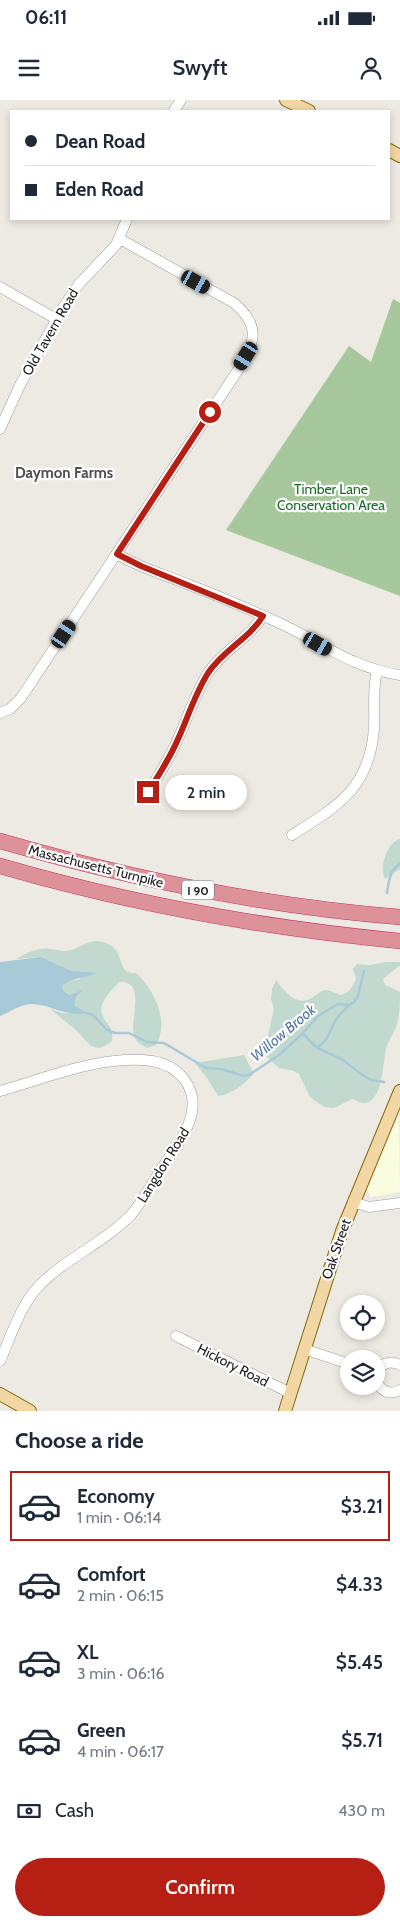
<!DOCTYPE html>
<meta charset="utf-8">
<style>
body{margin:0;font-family:Cabin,sans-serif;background:#f2f2f3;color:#1f2937;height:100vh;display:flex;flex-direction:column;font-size:19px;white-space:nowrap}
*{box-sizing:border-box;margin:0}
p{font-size:16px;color:#747a83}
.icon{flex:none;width:28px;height:28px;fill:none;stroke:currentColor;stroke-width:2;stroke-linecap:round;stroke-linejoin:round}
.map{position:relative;height:1311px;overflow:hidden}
.side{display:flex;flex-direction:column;background:#fff;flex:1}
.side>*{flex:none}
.banner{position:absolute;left:10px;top:10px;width:380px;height:110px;border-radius:0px;box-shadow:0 2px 8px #0003;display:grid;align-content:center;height:110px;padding:0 15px;background:#fff}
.controls{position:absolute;left:340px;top:1195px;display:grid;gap:10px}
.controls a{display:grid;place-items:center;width:45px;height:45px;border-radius:50%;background:#fff;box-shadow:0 2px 8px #0003;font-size:25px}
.end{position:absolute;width:22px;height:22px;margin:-11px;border:6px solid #b61f13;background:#fff;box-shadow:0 0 0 2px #fff}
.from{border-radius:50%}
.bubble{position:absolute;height:35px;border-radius:18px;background:#fff;box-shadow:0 2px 8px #0003;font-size:16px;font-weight:600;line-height:35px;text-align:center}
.car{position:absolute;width:15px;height:30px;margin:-15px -8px;border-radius:6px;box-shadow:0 0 4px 1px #0007;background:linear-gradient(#222 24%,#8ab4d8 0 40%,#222 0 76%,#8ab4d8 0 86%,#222 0)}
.banner b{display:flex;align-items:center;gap:18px;height:48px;font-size:19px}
.banner b+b{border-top:1px solid #e0e1e3}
.banner i{width:12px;height:12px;background:#1f2937}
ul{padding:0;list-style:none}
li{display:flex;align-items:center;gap:15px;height:70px;margin:0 10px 8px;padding:0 5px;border:2px solid transparent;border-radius:0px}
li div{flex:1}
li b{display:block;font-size:19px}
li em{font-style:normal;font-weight:600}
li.current{border-color:#b61f13}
li>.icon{width:45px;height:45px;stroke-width:1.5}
h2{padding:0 15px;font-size:22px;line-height:60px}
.pay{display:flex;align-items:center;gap:12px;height:55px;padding:0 15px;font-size:19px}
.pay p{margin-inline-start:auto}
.primary-button{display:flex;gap:10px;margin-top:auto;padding:10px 15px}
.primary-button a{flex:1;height:58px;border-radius:30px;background:#b61f13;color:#fff;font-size:20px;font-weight:600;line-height:58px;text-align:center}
.status{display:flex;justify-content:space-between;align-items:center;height:35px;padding:0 25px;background:#fff;direction:ltr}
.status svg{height:14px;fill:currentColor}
header{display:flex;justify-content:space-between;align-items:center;height:65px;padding:0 15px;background:#fff;font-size:22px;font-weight:600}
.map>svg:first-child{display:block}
.education{fill:#f9fcde}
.forest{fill:#a6c89c}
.wetland{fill:#c2d9d0}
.water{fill:#a8c9d7}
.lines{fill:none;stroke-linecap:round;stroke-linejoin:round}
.stream{stroke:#a8c9d7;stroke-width:2.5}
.minor-casing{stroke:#9e9e9e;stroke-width:11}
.major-casing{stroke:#87680e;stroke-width:14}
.highway-casing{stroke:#c7345c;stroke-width:16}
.minor{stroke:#fff;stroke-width:10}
.major{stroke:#f2d6a3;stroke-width:12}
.highway{stroke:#dd929a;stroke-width:15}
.route{stroke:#b61f13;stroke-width:6}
.labels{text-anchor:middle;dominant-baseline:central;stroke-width:4.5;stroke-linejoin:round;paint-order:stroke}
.shield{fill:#fff;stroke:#616161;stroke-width:1}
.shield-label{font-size:12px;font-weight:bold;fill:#1d1d1d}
.street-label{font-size:14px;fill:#1d1d1d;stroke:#fff}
.park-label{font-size:14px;fill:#157024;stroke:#fff}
.neighbourhood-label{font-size:15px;font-weight:bold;fill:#505050;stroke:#fff}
.water-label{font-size:15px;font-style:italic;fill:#5375a3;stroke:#fff}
</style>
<div class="status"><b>06:11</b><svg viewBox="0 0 49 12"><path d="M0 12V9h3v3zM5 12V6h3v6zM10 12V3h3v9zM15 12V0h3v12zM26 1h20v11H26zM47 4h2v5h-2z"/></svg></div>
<header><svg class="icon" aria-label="menu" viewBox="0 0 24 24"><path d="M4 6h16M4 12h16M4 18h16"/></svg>Swyft<svg class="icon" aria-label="person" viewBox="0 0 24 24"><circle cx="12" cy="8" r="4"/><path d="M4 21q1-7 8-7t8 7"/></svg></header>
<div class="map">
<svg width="400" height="1311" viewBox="0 0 400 1311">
<rect width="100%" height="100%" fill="#edeae3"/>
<path class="education" d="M 399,1015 L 400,1092 L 371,1097 L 367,1089 Z"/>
<path class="forest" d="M 393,199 L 400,203 L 400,496 L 226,430 L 349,246 L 371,262 Z"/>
<path class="wetland" d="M 400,739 L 400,769 L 385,779 C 379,767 387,742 400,739 Z
M 96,841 C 131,844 112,875 136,873 C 154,889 170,921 156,945 L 147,948 C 142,945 137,943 135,938 C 127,924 149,880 119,882 C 112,890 96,904 103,916 C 108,928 114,926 112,941 C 93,957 88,941 76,930 C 67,923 59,916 50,909 L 62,913 L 86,913 L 74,905 L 74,900 L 82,891 L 69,895 L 63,890 L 61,886 L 65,882 L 80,879 L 83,873 L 72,871 L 41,857 L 16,859 C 27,853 38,847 50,849 C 55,849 61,851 66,851 C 77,850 85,842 96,841 Z
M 387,862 L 400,862 L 400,865 L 383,879 L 385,885 L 400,892 C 400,905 400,916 396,927 C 393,935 388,941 386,949 C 383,961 383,1004 363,1003 C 360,1003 356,1000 352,999 L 334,1008 L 324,1007 L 310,997 L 299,974 L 294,971 L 279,968 L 266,956 L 266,944 L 274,909 L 271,899 L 272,889 L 276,880 C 284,891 296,907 312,898 C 316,895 321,890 326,890 C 330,890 337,894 341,895 C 350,892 353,887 356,878 L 353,869 L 357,864 L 370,865 Z
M 244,955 L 251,968 L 253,975 C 242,985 233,994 218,996 L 207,978 L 195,963 Z"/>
<path class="water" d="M 41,857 L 72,871 L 97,873 C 86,878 70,878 62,886 L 63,890 L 69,895 L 83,890 L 76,897 L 74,905 L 87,913 C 63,918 44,900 25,905 C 16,907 8,913 0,916 L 0,862 Z"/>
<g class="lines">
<path class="stream" d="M 387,793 C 389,782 389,770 400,764
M 87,913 L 93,915 L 107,930 L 115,933 L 129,933 L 147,942 L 164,943 L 206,968 L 221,969 L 244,976 L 249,975 L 279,955 L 302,934 L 318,916 L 338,904 L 349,905 L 354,902 L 358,896 L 364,871
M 303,934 L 316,947 L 343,960 L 361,974 L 371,980 L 384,982
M 317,947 C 327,943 331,929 335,921 C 339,915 344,910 349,905"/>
<defs>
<path id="minor" d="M 174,11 L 181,0
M 0,187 L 56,219
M 0,329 L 20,285 L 64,206 L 79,184 L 116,145 L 127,119
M 117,454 C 138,467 163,474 187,484 C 216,495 246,508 275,521 C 318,540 351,568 400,575
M 0,613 L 10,609 L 21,598 L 240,267 C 256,241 260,225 234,203 L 120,139
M 148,692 C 159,675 170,658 178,639 C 188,617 195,594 208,573 C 223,550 249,539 263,516
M 292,735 C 338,706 370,688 374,628 C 375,609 372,590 377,571
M 0,991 C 47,978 103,954 152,961 C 164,963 176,969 184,979 C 208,1010 177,1045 160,1071 C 151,1085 142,1102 131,1115 C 104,1143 64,1159 38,1187 C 21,1205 10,1238 0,1261
M 353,1102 L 369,1107 L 400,1103
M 176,1236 L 290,1293
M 304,1249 L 349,1264
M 376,1275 C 380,1264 389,1259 400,1265
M 376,1279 C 380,1291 389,1296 400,1290"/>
<path id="major" d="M 286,0 L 309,11
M 389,50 L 400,56
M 0,1294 L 30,1311
M 285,1311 L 342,1131 L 400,991"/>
<path id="highway" d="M 0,741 C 131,779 264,806 400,817
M 0,766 C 131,804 264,828 400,841"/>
</defs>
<use href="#minor" class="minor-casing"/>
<use href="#major" class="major-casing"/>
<use href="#highway" class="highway-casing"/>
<use href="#minor" class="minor"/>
<use href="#major" class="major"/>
<use href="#highway" class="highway"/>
</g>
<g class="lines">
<path class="route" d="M 148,692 C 159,675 170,658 178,639 C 188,617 195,594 208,573 C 223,550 249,539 263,516 L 141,466 L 117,454 L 210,312"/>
</g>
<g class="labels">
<rect class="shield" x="182" y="780.5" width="32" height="19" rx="4"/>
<g class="shield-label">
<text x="198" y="790">I 90</text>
</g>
<g class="street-label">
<text transform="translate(50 232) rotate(-60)">Old Tavern Road</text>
<text transform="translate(96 766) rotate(14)">Massachusetts Turnpike</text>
<text transform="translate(163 1065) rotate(-58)">Langdon Road</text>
<text transform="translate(336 1149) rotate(-71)">Oak Street</text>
<text transform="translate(233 1265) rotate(27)">Hickory Road</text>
</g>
<g class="park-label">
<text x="331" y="389">Timber Lane<tspan x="331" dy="16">Conservation Area</tspan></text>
</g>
<g class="neighbourhood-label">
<text x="64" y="373">Daymon Farms</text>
</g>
<g class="water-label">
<text transform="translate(283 933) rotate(-40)">Willow Brook</text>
</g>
</g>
</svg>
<div class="controls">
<a><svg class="icon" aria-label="locate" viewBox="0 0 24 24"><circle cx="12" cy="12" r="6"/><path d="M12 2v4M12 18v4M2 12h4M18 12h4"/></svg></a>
<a><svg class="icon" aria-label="layers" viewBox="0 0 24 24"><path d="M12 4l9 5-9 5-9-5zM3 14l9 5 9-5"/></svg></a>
</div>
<i class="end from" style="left:210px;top:312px"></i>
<i class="end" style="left:148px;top:692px"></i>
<div class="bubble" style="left:165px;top:675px;width:82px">2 min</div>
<i class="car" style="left:196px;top:182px;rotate:119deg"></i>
<i class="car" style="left:246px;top:256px;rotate:212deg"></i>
<i class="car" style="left:64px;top:534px;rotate:34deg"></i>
<i class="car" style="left:318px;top:544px;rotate:120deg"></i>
<div class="banner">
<b><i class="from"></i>Dean Road</b>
<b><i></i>Eden Road</b>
</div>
</div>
<section class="side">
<h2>Choose a ride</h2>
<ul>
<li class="current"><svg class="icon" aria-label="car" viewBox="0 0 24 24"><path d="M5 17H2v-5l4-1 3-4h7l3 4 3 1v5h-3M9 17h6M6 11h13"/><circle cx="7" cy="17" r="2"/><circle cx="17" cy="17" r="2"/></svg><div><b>Economy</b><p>1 min · 06:14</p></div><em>$3.21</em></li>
<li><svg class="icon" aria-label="car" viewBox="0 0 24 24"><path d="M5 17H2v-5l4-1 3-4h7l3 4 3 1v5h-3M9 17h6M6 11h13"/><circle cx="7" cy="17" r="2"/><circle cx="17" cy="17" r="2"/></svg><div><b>Comfort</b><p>2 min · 06:15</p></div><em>$4.33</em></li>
<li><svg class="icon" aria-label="car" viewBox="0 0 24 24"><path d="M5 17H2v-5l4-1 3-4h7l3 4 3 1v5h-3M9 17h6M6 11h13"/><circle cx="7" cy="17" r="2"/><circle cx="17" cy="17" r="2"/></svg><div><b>XL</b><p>3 min · 06:16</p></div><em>$5.45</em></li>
<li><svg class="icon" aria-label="car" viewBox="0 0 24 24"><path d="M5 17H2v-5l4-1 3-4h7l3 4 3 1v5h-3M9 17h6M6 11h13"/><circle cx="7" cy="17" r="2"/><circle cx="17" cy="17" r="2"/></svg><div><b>Green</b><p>4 min · 06:17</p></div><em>$5.71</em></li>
</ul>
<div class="pay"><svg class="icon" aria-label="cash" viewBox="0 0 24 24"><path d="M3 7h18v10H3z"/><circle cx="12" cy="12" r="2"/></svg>Cash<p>430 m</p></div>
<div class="primary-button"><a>Confirm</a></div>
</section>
